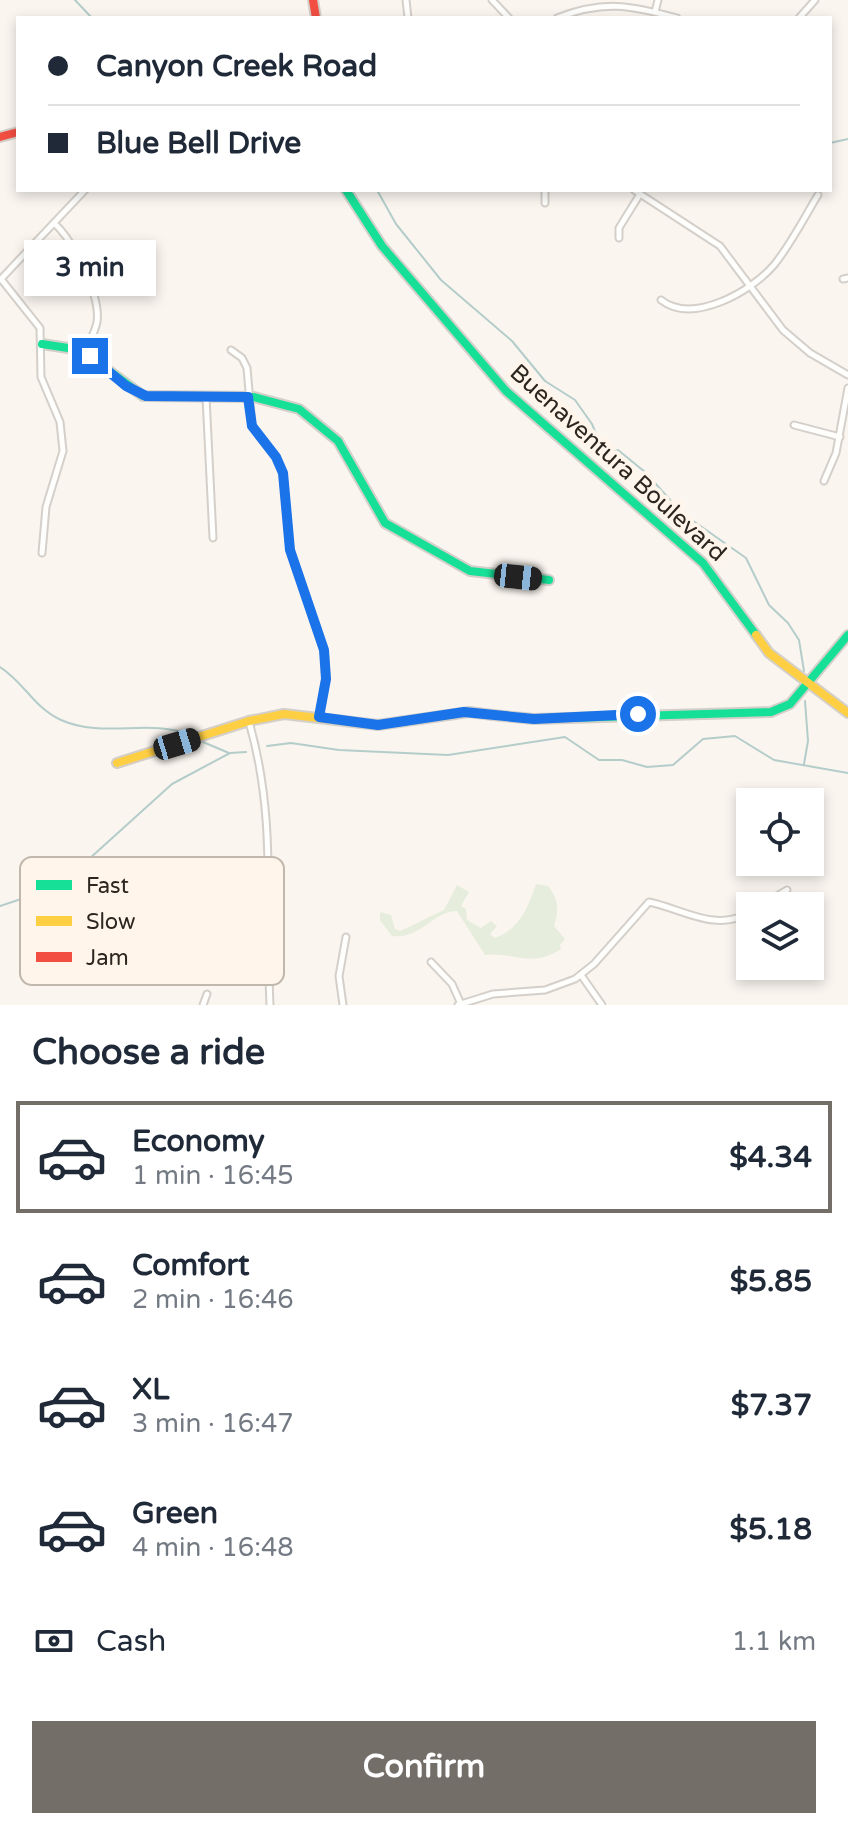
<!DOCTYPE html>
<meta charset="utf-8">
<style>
body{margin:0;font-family:"Varela Round",sans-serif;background:#f2f2f3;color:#1f2937;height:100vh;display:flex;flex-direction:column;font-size:30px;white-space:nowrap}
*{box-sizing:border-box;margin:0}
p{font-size:26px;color:#747a83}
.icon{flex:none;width:44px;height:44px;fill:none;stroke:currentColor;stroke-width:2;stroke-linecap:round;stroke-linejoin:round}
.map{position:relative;height:1005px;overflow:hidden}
.drawer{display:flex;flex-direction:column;background:#fff;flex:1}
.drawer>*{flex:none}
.banner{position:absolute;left:16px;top:16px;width:816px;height:176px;border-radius:0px;box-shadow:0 4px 12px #0003;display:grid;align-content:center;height:176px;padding:0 32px;background:#fff}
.fabs{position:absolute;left:736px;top:788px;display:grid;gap:16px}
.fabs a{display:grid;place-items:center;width:88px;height:88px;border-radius:0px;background:#fff;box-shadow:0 4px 12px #0003;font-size:40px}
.end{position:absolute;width:36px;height:36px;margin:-18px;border:10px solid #1a73e8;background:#fff;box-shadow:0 0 0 4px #fff}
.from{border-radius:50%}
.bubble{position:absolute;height:56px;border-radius:0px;background:#fff;box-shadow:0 4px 12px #0003;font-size:26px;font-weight:700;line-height:56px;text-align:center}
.car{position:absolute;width:24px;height:48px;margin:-24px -12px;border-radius:10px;box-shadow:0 0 6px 2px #0007;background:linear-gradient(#222 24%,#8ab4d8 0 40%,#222 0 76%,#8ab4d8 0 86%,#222 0)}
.banner b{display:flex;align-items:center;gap:28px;height:76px;font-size:30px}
.banner b+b{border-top:2px solid #e0e1e3}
.banner i{width:20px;height:20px;background:#1f2937}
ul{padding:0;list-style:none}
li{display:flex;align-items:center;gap:24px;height:112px;margin:0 16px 12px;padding:0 16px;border:4px solid transparent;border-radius:0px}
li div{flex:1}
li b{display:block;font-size:30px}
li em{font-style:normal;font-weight:700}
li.selected{border-color:#746e68}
li>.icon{width:72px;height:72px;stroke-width:1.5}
h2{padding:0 32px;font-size:36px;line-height:96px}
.pay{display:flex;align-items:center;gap:20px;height:88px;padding:0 32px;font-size:30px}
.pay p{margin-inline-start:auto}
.primary-button{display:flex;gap:16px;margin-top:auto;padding:16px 32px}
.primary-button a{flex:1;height:92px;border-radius:0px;background:#746e68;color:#fff;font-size:32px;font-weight:700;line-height:92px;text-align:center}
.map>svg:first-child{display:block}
.green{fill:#e6eddc}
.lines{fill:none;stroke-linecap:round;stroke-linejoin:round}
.stream{stroke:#b4cdcb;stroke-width:2}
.street-casing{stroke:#d4cfc9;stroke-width:9}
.fast-casing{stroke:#d4cfc9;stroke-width:12}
.slow-casing{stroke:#d4cfc9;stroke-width:12}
.jam-casing{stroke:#d4cfc9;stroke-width:12}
.street{stroke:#fefefd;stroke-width:5}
.fast{stroke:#16e098;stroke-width:8}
.slow{stroke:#ffcf43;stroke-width:8}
.jam{stroke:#f24e42;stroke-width:8}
.route{stroke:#1a73e8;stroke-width:10}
.labels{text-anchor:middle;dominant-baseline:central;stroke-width:8;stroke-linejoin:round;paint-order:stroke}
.street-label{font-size:24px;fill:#2c2620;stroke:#fff5ea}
.key{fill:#fff5ea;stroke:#c0b7ad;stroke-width:2}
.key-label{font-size:22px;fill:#2c2620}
</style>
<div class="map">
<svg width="848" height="1005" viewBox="0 0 848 1005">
<rect width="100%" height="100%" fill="#faf5ef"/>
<path class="green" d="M 536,884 L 548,886 C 559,900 559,910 554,926 L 565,939 L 560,945 L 561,949 C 531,969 514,951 485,955 L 457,911 C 433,911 422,939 392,936 L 380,920 L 380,912 L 391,915 L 395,929 L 400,931 C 414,925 428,917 444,910 L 457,885 L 469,892 L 461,906 L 466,909 L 467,920 L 481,928 L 491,921 L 497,926 L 490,934 L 494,938 C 520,930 528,907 536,884 Z"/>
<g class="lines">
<path class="stream" d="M 75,0 L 92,18
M 830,143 L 848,139
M 377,190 L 396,224 L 441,280 L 512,341 L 545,381 L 575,400 L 592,424 L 601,446 L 612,453 L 618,450 L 645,472 L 682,513 L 746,558 L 769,605 L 788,623 L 799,640 L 804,671
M 0,667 C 24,682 34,708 61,720 C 104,739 149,718 191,735
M 203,742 L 229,753
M 267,746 L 291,743 L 339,750 L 448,755 L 565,737 L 599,760 L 622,760 L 647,767 L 673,765 L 703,739 L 735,736 L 774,760 L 848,773
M 804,764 L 808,741 L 805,701
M 0,906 L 42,892 L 68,878 L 172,784 L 230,753 L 246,752"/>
<defs>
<path id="street" d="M 406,0 L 408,18
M 492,0 L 509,18
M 655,12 L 658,0
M 557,18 C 603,0 630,5 677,18
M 799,18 L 815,0
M 545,190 L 545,203
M 634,190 L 720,246 L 783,330 L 810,353 L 848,375
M 54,223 C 73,240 101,296 97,322 C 95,333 89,342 84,352
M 619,238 L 619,228 L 640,194
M 1,279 L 40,328 L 41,377 L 60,422 L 63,451 L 46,507 L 42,553
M 1,279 L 85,190
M 843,279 L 848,278
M 661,300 C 693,325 752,291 774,265 C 791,244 804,218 818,195
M 231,350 L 242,358 L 247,368 L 252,426 L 276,457 L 283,473 L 290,550 L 324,650 L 326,679 L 319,717
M 206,397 L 213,538
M 794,425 L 840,437
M 824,481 L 836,453 L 848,388
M 249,722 C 277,818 265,907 270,1005
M 760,906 L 787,890
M 431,962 L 452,984 L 461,1004
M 581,975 L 602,1005
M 203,1005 L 207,994
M 343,1005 L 339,976 L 346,937
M 458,1005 L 493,994 L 545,990 L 575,979 L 594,964 L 649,902 C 683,909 716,933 750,912"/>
<path id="fast" d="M 346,190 L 382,246 L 506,391 L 703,563 L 756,635
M 42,344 L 81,350 L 143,396 L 254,397 L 299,409 L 338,441 L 385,523 L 470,571 L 549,580
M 493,715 L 534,719 L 771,712 L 790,704 L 848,635"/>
<path id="slow" d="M 756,635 L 769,653 L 848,713
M 117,763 L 249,721 L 284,714 L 378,725 L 469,712 L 493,715"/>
<path id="jam" d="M 313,0 L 316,18
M 0,137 L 18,132"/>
</defs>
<use href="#street" class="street-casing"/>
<use href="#fast" class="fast-casing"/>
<use href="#slow" class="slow-casing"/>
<use href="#jam" class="jam-casing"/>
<use href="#street" class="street"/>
<use href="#fast" class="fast"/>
<use href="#slow" class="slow"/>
<use href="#jam" class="jam"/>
</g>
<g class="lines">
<path class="route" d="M 90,356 L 126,386 L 146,396 L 248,397 L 252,426 L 276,457 L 283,473 L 290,550 L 324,650 L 326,679 L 319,717 L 378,725 L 464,712 L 534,719 L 638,714"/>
</g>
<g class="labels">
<g class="street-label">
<text transform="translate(618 463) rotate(42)">Buenaventura Boulevard</text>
</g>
</g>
<rect x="20" y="857" width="264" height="128" rx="12" class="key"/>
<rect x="36" y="880" width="36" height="10" fill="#16e098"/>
<rect x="36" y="916" width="36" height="10" fill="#ffcf43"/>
<rect x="36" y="952" width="36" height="10" fill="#f24e42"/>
<g class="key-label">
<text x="86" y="893">Fast</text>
<text x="86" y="929">Slow</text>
<text x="86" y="965">Jam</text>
</g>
</svg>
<div class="fabs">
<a><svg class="icon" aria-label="locate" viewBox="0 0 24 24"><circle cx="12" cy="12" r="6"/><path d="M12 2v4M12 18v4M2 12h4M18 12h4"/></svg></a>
<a><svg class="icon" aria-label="layers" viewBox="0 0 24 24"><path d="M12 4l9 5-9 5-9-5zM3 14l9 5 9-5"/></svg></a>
</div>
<i class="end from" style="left:638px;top:714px"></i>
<i class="end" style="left:90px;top:356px"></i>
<div class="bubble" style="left:24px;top:240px;width:132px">3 min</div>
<i class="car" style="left:518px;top:577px;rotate:96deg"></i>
<i class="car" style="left:177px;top:744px;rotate:73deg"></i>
<div class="banner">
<b><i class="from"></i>Canyon Creek Road</b>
<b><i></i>Blue Bell Drive</b>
</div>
</div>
<section class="drawer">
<h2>Choose a ride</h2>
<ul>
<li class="selected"><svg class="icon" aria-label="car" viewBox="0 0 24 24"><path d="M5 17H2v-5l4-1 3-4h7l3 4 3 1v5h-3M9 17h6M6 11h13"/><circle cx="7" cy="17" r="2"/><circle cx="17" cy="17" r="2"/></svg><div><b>Economy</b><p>1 min · 16:45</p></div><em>$4.34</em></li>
<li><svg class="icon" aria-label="car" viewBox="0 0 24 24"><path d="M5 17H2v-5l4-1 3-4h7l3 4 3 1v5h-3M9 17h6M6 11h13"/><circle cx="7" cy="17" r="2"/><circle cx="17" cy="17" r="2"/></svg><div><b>Comfort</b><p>2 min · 16:46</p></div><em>$5.85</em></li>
<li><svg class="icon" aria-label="car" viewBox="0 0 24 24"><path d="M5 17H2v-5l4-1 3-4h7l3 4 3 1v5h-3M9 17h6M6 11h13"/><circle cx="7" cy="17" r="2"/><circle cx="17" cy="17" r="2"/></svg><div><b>XL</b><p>3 min · 16:47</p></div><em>$7.37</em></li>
<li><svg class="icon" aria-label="car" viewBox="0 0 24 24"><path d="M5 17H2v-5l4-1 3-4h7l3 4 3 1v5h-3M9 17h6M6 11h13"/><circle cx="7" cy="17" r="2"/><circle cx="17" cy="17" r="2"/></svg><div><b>Green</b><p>4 min · 16:48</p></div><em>$5.18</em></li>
</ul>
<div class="pay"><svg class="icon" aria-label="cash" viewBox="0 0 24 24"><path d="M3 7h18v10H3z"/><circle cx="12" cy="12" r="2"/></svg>Cash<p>1.1 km</p></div>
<div class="primary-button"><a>Confirm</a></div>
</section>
